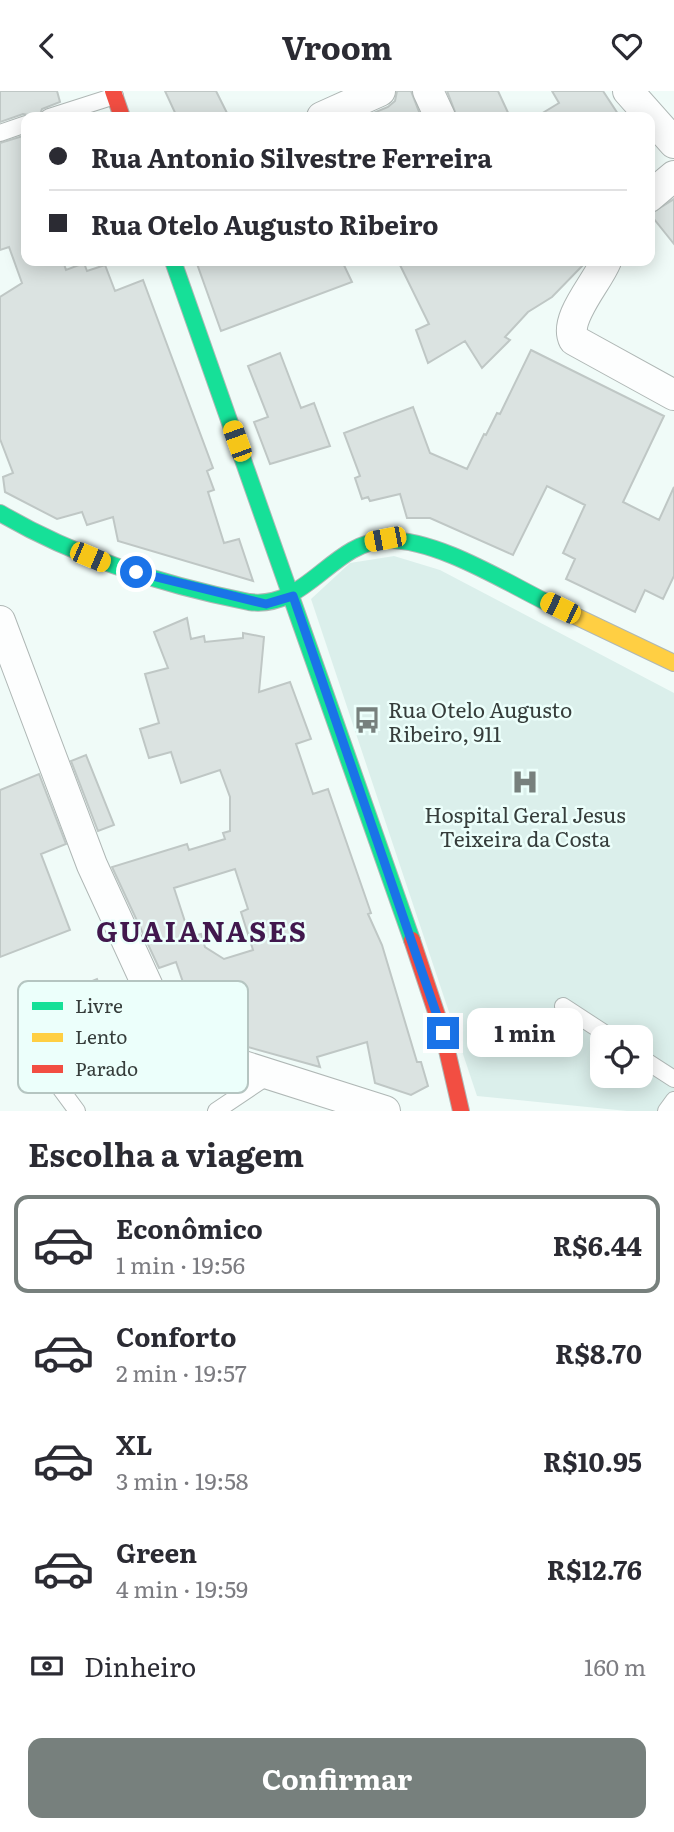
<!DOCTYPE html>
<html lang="pt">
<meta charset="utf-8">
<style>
body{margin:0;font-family:Literata,serif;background:#f7f7f7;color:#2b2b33;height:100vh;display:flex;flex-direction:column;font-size:26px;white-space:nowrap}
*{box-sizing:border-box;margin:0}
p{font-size:23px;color:#7c7c81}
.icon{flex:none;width:38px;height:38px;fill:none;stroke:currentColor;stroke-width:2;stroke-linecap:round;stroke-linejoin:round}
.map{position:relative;height:1020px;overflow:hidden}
.drawer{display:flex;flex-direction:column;background:#fff;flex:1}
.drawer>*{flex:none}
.guide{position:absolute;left:21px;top:21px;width:634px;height:154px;border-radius:14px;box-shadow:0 4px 18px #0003;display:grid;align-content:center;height:154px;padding:0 28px;background:#fff}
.fabs{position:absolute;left:590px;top:934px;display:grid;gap:14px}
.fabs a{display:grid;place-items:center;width:63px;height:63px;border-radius:14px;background:#fff;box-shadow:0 4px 18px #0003;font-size:35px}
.end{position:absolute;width:32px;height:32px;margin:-16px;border:9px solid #1a73e8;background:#fff;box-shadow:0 0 0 4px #fff}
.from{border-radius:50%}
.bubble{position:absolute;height:49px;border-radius:14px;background:#fff;box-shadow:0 4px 18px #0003;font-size:23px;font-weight:700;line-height:49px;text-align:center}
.car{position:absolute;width:21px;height:42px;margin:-21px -10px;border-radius:9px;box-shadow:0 0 5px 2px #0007;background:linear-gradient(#f5c518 24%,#345 0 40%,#f5c518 0 76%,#345 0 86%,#f5c518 0)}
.guide b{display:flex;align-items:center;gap:24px;height:66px;font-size:26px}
.guide b+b{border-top:2px solid #e1e1e2}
.guide i{width:18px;height:18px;background:#2b2b33}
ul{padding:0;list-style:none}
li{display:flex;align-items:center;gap:21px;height:98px;margin:0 14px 10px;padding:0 14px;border:4px solid transparent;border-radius:14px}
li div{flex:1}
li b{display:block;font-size:26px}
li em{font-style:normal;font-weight:700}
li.current{border-color:#77807d}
li>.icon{width:63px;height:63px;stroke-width:1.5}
h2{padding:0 28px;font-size:32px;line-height:84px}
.pay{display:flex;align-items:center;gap:18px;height:77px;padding:0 28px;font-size:26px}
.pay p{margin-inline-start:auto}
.button{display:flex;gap:14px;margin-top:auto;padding:14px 28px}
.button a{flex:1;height:80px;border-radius:14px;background:#77807d;color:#fff;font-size:28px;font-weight:700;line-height:80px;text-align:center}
header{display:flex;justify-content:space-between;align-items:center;height:91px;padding:0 28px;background:#fff;font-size:32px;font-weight:700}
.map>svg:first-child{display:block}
.built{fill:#dbefeb;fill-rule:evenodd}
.building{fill:#dbe3e1;stroke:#bfc7c5;stroke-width:2;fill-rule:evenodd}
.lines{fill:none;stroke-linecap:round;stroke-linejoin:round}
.lane-casing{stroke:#afb7b5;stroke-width:18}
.street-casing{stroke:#afb7b5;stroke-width:32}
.fast-casing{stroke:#afb7b5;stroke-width:18}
.slow-casing{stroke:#afb7b5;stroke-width:18}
.jam-casing{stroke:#afb7b5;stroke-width:18}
.lane{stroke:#fdfefe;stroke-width:16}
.street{stroke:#fdfefe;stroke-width:30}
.fast{stroke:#16e098;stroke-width:16}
.slow{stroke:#ffcf43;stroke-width:16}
.jam{stroke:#f24e42;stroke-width:16}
.route{stroke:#1a73e8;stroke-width:9}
.labels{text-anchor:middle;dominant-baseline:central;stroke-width:5;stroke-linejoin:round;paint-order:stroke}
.poi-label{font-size:21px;fill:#363d3b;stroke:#ecfffb;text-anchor:start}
.district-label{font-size:28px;font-weight:bold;letter-spacing:2px;fill:#41184d;stroke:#ecfffb}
.key{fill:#ecfffb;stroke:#b5c5c1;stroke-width:2}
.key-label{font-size:19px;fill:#363d3b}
</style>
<header><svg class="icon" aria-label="back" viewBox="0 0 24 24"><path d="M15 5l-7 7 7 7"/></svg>Vroom<svg class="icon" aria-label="heart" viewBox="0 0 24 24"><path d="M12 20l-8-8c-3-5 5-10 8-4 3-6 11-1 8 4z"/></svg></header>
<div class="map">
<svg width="674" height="1020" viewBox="0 0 674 1020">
<rect width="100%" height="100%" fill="#f0fbf8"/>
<path class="built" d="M 394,465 L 440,479 L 674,602 L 674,1020 L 627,1020 L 477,1005 L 311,508 L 350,472 ZM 602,947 L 640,947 L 640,985 L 602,985 Z"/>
<path class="building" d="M 0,0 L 57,0 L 60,11 L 42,18 L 39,26 L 23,23 L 0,31 Z
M 165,0 L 216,0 L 229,26 L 177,26 Z
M 397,0 L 411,0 L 421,26 L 364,26 L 388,16 L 395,10 Z
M 447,0 L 498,0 L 510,26 L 457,26 Z
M 552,0 L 603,0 L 620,26 L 536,26 L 559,12 Z
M 26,44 L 26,170 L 63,170 L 66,179 L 84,172 L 87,180 L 105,174 L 115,200 L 143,189 L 213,377 L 207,380 L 214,399 L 208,401 L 224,452 L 239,448 L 253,490 L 118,450 L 113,426 L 87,434 L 82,421 L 57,428 L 5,401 L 3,386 L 13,382 L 0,348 L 0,206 L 22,192 L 9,156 L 0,159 L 0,52 Z
M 674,108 L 674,153 L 650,123 Z
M 196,170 L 342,170 L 352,191 L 221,240 Z
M 398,170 L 587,170 L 552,206 L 528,221 L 505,246 L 510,249 L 482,277 L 465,250 L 428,272 L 416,239 L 429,233 Z
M 531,259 L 664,325 L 623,411 L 659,429 L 674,396 L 674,485 L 663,508 L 645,499 L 635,521 L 566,488 L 575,468 L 563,462 L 585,414 L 547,395 L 513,464 L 430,427 L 407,427 L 400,403 L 370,410 L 368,406 L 362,408 L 355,387 L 360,385 L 344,342 L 413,316 L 430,362 L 467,378 L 484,343 L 486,344 L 497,322 L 500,323 Z
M 280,262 L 301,317 L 314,312 L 330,355 L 270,373 L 254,331 L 268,326 L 248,275 Z
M 187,527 L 191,548 L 204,545 L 205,551 L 243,547 L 243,542 L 264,546 L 259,601 L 290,591 L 311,648 L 296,653 L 313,703 L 328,698 L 371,822 L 368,823 L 382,854 L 417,971 L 421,971 L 428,995 L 411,1004 L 375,992 L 367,951 L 317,966 L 320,976 L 201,943 L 176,871 L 159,877 L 112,776 L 187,753 L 189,759 L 225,748 L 223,742 L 230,740 L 230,706 L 220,679 L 181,692 L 171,661 L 149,667 L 140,638 L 159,632 L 145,583 L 168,577 L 154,541 ZM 235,778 L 248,818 L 241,821 L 253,859 L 224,868 L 205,856 L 201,843 L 190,846 L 174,797 Z
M 86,664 L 114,734 L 98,740 L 71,670 Z
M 39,683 L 66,753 L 41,763 L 70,839 L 0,866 L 0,699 Z
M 97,888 L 107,913 L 72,934 L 60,903 Z"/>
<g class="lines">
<defs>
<path id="lane" d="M 49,26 L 115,5
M 0,42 L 26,33
M 563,915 L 612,947
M 640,966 L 674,988
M 43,974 L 77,1020
M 216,1020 L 268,985
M 666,1020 L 674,1009"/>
<path id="street" d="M 428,0 L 440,26
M 628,0 L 674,52
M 322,26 L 380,0
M 649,106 L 674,85
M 606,170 C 597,192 563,228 574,249 L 674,304
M 0,530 L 92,774 L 166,935 L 177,951 L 193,959 L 385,1020"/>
<path id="fast" d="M 173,170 L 412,849
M 0,422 C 75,466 164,494 249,511 C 306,519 332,451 386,449 C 438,448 505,491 550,513"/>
<path id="slow" d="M 550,513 L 674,572"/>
<path id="jam" d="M 113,0 L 122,26
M 412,849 L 443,942 L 461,1020"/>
</defs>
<use href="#lane" class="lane-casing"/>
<use href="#street" class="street-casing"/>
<use href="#fast" class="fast-casing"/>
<use href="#slow" class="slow-casing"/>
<use href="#jam" class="jam-casing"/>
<use href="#lane" class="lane"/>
<use href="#street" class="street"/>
<use href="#fast" class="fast"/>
<use href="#slow" class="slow"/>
<use href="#jam" class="jam"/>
</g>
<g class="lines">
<path class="route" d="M 136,481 L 266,513 L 293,505 L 443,942"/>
</g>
<defs>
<symbol id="bus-bare" viewBox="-9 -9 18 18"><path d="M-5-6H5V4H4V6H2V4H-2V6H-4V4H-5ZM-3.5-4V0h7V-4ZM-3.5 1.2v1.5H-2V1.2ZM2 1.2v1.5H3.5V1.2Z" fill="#77807d" stroke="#ecfffb" stroke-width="2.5" paint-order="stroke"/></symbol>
<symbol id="hospital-bare" viewBox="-9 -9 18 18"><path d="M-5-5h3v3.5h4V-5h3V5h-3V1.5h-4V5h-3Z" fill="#77807d" stroke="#ecfffb" stroke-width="2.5" paint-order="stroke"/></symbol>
</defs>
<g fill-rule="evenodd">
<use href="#bus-bare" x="348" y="610" width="38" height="38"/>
<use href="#hospital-bare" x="506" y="672" width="38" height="38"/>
</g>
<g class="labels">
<g class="poi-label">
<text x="388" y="617">Rua Otelo Augusto<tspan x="388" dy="24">Ribeiro, 911</tspan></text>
<text x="525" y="722" text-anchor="middle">Hospital Geral Jesus<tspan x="525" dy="24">Teixeira da Costa</tspan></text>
</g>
<g class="district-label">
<text x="202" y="839">GUAIANASES</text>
</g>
</g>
<rect x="18" y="890" width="230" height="112" rx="10" class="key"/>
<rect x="32" y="911" width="31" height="8" fill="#16e098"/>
<rect x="32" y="942" width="31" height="9" fill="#ffcf43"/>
<rect x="32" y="974" width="31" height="8" fill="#f24e42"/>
<g class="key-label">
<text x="75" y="922">Livre</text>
<text x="75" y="953">Lento</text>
<text x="75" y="985">Parado</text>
</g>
</svg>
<div class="fabs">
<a><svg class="icon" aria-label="locate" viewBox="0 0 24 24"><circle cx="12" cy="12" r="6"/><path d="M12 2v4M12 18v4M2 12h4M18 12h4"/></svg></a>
</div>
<i class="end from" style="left:136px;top:481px"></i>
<i class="end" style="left:443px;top:942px"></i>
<div class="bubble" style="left:467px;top:917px;width:116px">1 min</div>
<i class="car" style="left:237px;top:350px;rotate:340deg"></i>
<i class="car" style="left:385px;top:448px;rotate:259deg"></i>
<i class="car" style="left:90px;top:466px;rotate:113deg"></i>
<i class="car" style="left:560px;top:517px;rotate:296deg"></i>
<div class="guide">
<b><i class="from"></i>Rua Antonio Silvestre Ferreira</b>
<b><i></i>Rua Otelo Augusto Ribeiro</b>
</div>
</div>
<section class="drawer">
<h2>Escolha a viagem</h2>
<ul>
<li class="current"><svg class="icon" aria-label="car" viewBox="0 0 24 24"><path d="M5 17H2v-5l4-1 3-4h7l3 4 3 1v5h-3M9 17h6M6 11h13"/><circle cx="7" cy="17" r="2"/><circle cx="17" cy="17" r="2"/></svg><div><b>Econômico</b><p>1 min · 19:56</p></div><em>R$6.44</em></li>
<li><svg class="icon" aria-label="car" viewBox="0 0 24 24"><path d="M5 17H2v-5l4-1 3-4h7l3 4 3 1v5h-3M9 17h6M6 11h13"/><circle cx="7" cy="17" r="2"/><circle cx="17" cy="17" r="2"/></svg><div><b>Conforto</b><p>2 min · 19:57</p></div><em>R$8.70</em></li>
<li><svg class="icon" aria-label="car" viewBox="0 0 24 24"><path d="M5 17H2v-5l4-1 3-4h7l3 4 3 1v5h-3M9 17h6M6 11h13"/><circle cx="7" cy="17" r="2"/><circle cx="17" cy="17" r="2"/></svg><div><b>XL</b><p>3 min · 19:58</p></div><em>R$10.95</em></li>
<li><svg class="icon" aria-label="car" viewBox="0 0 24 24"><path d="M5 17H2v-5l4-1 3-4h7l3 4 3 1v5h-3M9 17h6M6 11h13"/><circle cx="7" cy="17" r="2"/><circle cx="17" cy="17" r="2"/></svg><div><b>Green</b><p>4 min · 19:59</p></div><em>R$12.76</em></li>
</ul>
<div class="pay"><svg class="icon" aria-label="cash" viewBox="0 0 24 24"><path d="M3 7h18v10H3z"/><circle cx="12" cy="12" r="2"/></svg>Dinheiro<p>160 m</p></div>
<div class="button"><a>Confirmar</a></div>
</section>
